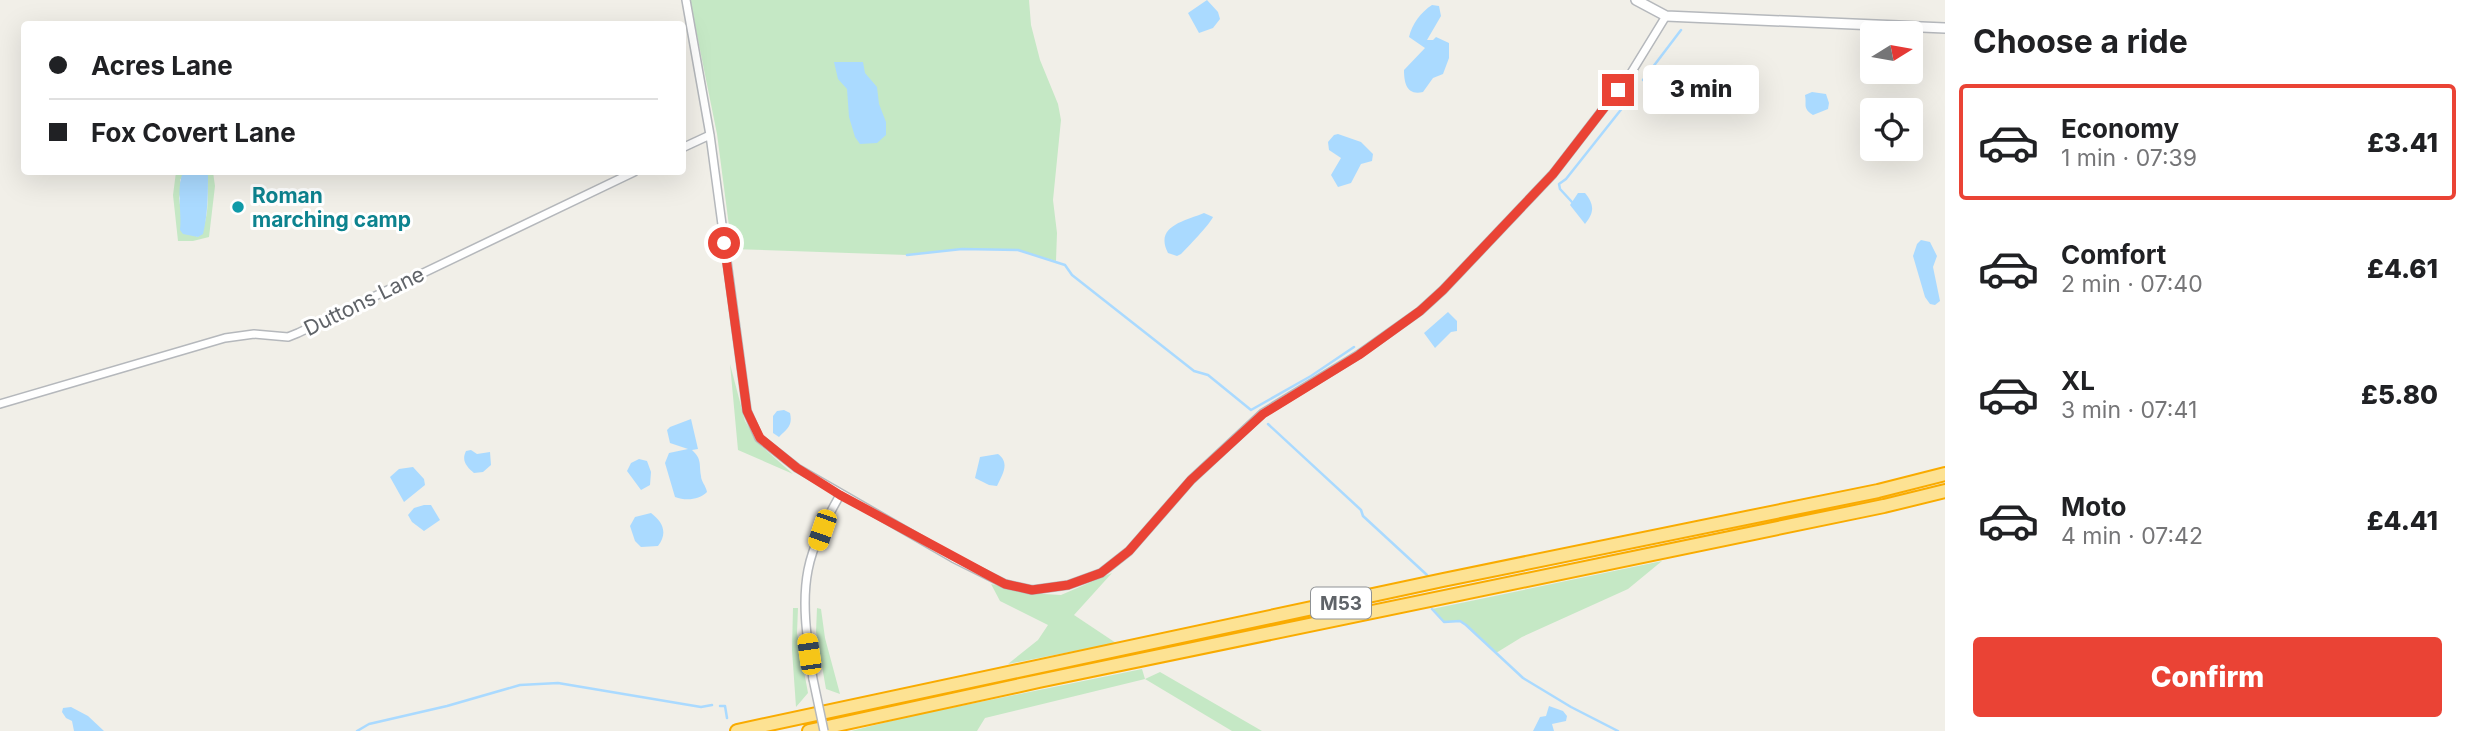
<!DOCTYPE html>
<meta charset="utf-8">
<style>
body{margin:0;font-family:Inter,sans-serif;background:#f6f6f6;color:#202124;height:100vh;display:flex;flex-direction:column;font-size:26px;white-space:nowrap}
*{box-sizing:border-box;margin:0}
p{font-size:23px;color:#757577}
.icon{flex:none;width:38px;height:38px;fill:none;stroke:currentColor;stroke-width:2;stroke-linecap:round;stroke-linejoin:round}
.map{position:relative;flex:1;overflow:hidden}
.details{display:flex;flex-direction:column;background:#fff;width:525px}
.details>*{flex:none}
.top-card{position:absolute;left:21px;top:21px;width:665px;height:154px;border-radius:7px;box-shadow:0 7px 28px #0002;display:grid;align-content:center;height:154px;padding:0 28px;background:#fff}
.needle{width:46px;rotate:79deg}
.tools{position:absolute;left:1860px;top:21px;display:grid;gap:14px}
.tools a{display:grid;place-items:center;width:63px;height:63px;border-radius:7px;background:#fff;box-shadow:0 7px 28px #0002;font-size:35px}
.end{position:absolute;width:32px;height:32px;margin:-16px;border:9px solid #ea4335;background:#fff;box-shadow:0 0 0 4px #fff}
.from{border-radius:50%}
.bubble{position:absolute;height:49px;border-radius:7px;background:#fff;box-shadow:0 7px 28px #0002;font-size:23px;font-weight:800;line-height:49px;text-align:center}
.car{position:absolute;width:21px;height:42px;margin:-21px -10px;border-radius:9px;box-shadow:0 0 5px 2px #0007;background:linear-gradient(#f5c518 24%,#345 0 40%,#f5c518 0 76%,#345 0 86%,#f5c518 0)}
.top-card b{display:flex;align-items:center;gap:24px;height:66px;font-size:26px}
.top-card b+b{border-top:2px solid #e0e0e0}
.top-card i{width:18px;height:18px;background:#202124}
ul{padding:0;list-style:none}
li{display:flex;align-items:center;gap:21px;height:116px;margin:0 14px 10px;padding:0 14px;border:4px solid transparent;border-radius:7px}
li div{flex:1}
li b{display:block;font-size:26px}
li em{font-style:normal;font-weight:800}
li.active{border-color:#ea4335}
li>.icon{width:63px;height:63px;stroke-width:1.5}
h2{padding:0 28px;font-size:32px;line-height:84px}
.button{display:flex;gap:14px;margin-top:auto;padding:14px 28px}
.button a{flex:1;height:80px;border-radius:7px;background:#ea4335;color:#fff;font-size:28px;font-weight:800;line-height:80px;text-align:center}
main{display:flex;flex:1;min-height:0}
.map>svg:first-child{display:block}
.green{fill:#c5e8c5}
.water{fill:#aadaff}
.lines{fill:none;stroke-linecap:round;stroke-linejoin:round}
.stream{stroke:#aadaff;stroke-width:2.5}
.minor-casing{stroke:#b5b8bc;stroke-width:10}
.tertiary-casing{stroke:#b5b8bc;stroke-width:12}
.motorway-casing{stroke:#f9ab00;stroke-width:16}
.minor{stroke:#fff;stroke-width:7}
.tertiary{stroke:#fff;stroke-width:9}
.motorway{stroke:#fde293;stroke-width:12}
.minor-bridge-casing{stroke:#b5b8bc;stroke-width:10;stroke-linecap:butt}
.minor-bridge{stroke:#fff;stroke-width:7}
.route{stroke:#ea4335;stroke-width:9}
.culture-dot{fill:#0f9aa8;stroke:#fff;stroke-width:2.5}
.labels{text-anchor:middle;dominant-baseline:central;stroke-width:6;stroke-linejoin:round;paint-order:stroke}
.shield{fill:#fff;stroke:#8f9295;stroke-width:2}
.shield-label{font-size:19px;font-weight:bold;fill:#5f6368}
.culture-label{font-size:21px;font-weight:bold;fill:#0d838f;stroke:#fff;text-anchor:start}
.street-label{font-size:21px;fill:#5f6368;stroke:#fff}
</style>
<main>
<div class="map">
<svg width="1945" height="731" viewBox="0 0 1945 731">
<rect width="100%" height="100%" fill="#f1efe8"/>
<path class="green" d="M 690,0 L 1029,0 L 1031,25 L 1040,60 L 1058,104 L 1061,120 L 1053,200 L 1057,233 L 1056,261 L 1018,250 L 962,249 L 907,255 L 732,249 L 717,134 Z
M 176,172 L 185,172 L 180,180 L 182,188 L 179,198 L 182,218 L 181,230 L 198,237 C 211,220 207,192 208,172 L 213,172 L 215,186 L 209,237 L 193,241 L 178,241 L 173,195 Z
M 730,364 L 745,421 L 759,444 L 793,474 L 738,450 Z
M 1662,561 L 1628,589 L 1522,637 L 1496,653 L 1461,621 L 1444,622 L 1432,609 Z
M 1112,573 L 1074,615 L 1116,643 L 1008,664 L 1038,640 L 1048,625 L 1000,601 L 991,584 L 1027,593 L 1061,595 Z
M 793,608 L 798,608 L 797,633 L 808,693 L 796,707 L 792,650 Z
M 817,608 L 821,609 L 825,638 L 840,694 L 826,689 L 816,632 Z
M 1142,669 L 1145,679 L 1160,672 L 1262,731 L 1232,731 L 1145,679 L 985,718 L 977,731 L 851,731 L 911,716 Z"/>
<path class="water" d="M 1207,0 L 1218,12 L 1220,19 L 1213,28 L 1199,33 L 1188,13 Z
M 1432,5 L 1439,6 L 1441,16 L 1427,40 L 1433,40 L 1436,37 L 1449,43 L 1449,58 L 1443,74 L 1433,78 L 1423,92 C 1407,96 1404,83 1404,70 L 1425,48 L 1409,37 C 1412,24 1421,12 1432,5 Z
M 834,62 L 863,62 L 865,73 L 877,87 L 879,104 L 886,122 L 886,135 L 877,143 L 860,144 L 855,137 L 849,117 L 847,89 L 838,79 Z
M 1812,92 L 1826,94 L 1829,103 L 1828,109 L 1813,115 C 1802,108 1807,105 1805,95 Z
M 1338,134 L 1361,142 L 1373,154 L 1372,161 L 1361,164 L 1351,183 L 1338,187 L 1331,175 L 1341,158 L 1329,150 L 1328,142 L 1334,135 Z
M 183,172 L 208,172 C 208,193 208,214 203,234 L 198,237 L 183,234 L 180,230 C 182,212 176,188 183,172 Z
M 1578,193 L 1585,193 C 1594,204 1595,212 1585,224 L 1570,205 Z
M 1204,213 L 1213,217 C 1210,224 1187,248 1181,254 L 1177,256 L 1168,253 C 1154,226 1185,221 1204,213 Z
M 1921,240 L 1930,242 L 1937,256 L 1933,267 L 1940,301 L 1935,305 L 1930,304 L 1925,297 L 1913,256 L 1917,244 Z
M 1448,312 L 1457,321 L 1457,331 L 1451,332 L 1435,348 L 1424,333 Z
M 784,410 L 790,413 C 793,426 787,429 779,437 L 773,433 L 773,416 L 777,411 Z
M 691,419 L 698,449 L 692,450 C 702,459 699,464 701,476 C 701,481 706,486 707,492 C 699,500 686,501 675,497 L 665,463 L 669,453 L 688,449 L 670,443 L 667,430 L 670,427 Z
M 471,450 L 477,454 L 490,452 L 491,465 L 483,472 L 474,473 C 467,467 461,461 466,451 Z
M 998,454 C 1010,463 1003,473 997,486 L 989,485 L 975,478 L 980,457 Z
M 639,459 L 647,461 L 651,472 L 650,485 L 641,490 L 627,471 L 631,463 Z
M 413,467 L 424,479 L 425,485 L 404,502 L 390,477 L 399,469 Z
M 424,505 L 431,505 L 440,520 L 424,531 L 412,522 L 408,515 L 414,508 Z
M 651,513 C 663,522 668,533 658,546 L 641,547 L 635,541 L 630,526 L 635,517 Z
M 1549,706 L 1563,711 L 1567,716 L 1566,721 L 1552,724 L 1554,731 L 1533,731 L 1540,717 L 1546,716 Z
M 71,707 L 88,716 L 104,731 L 74,731 L 72,721 L 66,718 L 62,712 L 63,708 Z"/>
<g class="lines">
<path class="stream" d="M 1643,80 L 1681,30
M 1572,202 L 1560,189 L 1559,184 L 1566,179 L 1631,97
M 907,255 L 962,249 L 1018,250 L 1065,265 L 1072,275 L 1194,371 L 1208,375 L 1251,410 L 1311,376 L 1354,347
M 1268,424 L 1361,510 L 1363,516 L 1427,575
M 1432,609 L 1444,622 L 1460,621 L 1466,625 L 1523,678 L 1571,707 L 1618,731
M 720,706 L 725,706 L 727,718
M 357,731 L 369,724 L 447,706 L 520,685 L 558,683 L 701,707 L 712,705"/>
<defs>
<path id="minor" d="M 686,0 L 710,135 L 747,411 L 759,438 L 797,468 L 953,558 L 1005,584 L 1032,590 L 1068,585 L 1101,573 L 1129,551 L 1191,480 L 1263,413 L 1358,355 L 1420,311 L 1443,290 L 1553,174 L 1631,73 L 1666,16
M 682,148 L 710,135
M 0,404 L 225,338 L 254,334 L 288,337 L 298,333 L 634,172
M 813,679 C 808,644 801,606 808,570 C 813,544 827,518 840,495"/>
<path id="tertiary" d="M 1636,0 L 1666,16 L 1945,28"/>
<path id="motorway" d="M 737,731 L 1443,580 L 1878,491 L 1945,474
M 809,731 L 1039,681 L 1884,506 L 1945,491"/>
</defs>
<use href="#minor" class="minor-casing"/>
<use href="#tertiary" class="tertiary-casing"/>
<use href="#motorway" class="motorway-casing"/>
<use href="#minor" class="minor"/>
<use href="#tertiary" class="tertiary"/>
<use href="#motorway" class="motorway"/>
<defs>
<path id="minor-bridge" d="M 813,679 L 824,731"/>
</defs>
<use href="#minor-bridge" class="minor-bridge-casing"/>
<use href="#minor-bridge" class="minor-bridge"/>
</g>
<g class="lines">
<path class="route" d="M 724,243 L 747,411 L 760,438 L 797,468 L 840,495 L 988,575 L 1005,584 L 1032,590 L 1068,585 L 1101,573 L 1129,551 L 1191,480 L 1263,414 L 1359,355 L 1420,311 L 1443,290 L 1553,174 L 1618,90"/>
</g>
<circle class="culture-dot" cx="238" cy="207" r="7"/>
<g class="labels">
<rect class="shield" x="1311" y="587.5" width="60" height="31" rx="5"/>
<g class="shield-label">
<text x="1341" y="603">M53</text>
</g>
<g class="culture-label">
<text x="252" y="195">Roman<tspan x="252" dy="24">marching camp</tspan></text>
</g>
<g class="street-label">
<text transform="translate(364 301) rotate(-26)">Duttons Lane</text>
</g>
</g>
</svg>
<div class="tools">
<a><svg class="needle" viewBox="-14 -14 28 28"><path d="M0-13l5 13h-10z" fill="#e53935"/><path d="M0 13l5-13h-10z" fill="#757577"/></svg></a>
<a><svg class="icon" aria-label="locate" viewBox="0 0 24 24"><circle cx="12" cy="12" r="6"/><path d="M12 2v4M12 18v4M2 12h4M18 12h4"/></svg></a>
</div>
<i class="end from" style="left:724px;top:243px"></i>
<i class="end" style="left:1618px;top:90px"></i>
<div class="bubble" style="left:1643px;top:65px;width:116px">3 min</div>
<i class="car" style="left:822px;top:530px;rotate:199deg"></i>
<i class="car" style="left:809px;top:654px;rotate:352deg"></i>
<div class="top-card">
<b><i class="from"></i>Acres Lane</b>
<b><i></i>Fox Covert Lane</b>
</div>
</div>
<section class="details">
<h2>Choose a ride</h2>
<ul>
<li class="active"><svg class="icon" aria-label="car" viewBox="0 0 24 24"><path d="M5 17H2v-5l4-1 3-4h7l3 4 3 1v5h-3M9 17h6M6 11h13"/><circle cx="7" cy="17" r="2"/><circle cx="17" cy="17" r="2"/></svg><div><b>Economy</b><p>1 min · 07:39</p></div><em>£3.41</em></li>
<li><svg class="icon" aria-label="car" viewBox="0 0 24 24"><path d="M5 17H2v-5l4-1 3-4h7l3 4 3 1v5h-3M9 17h6M6 11h13"/><circle cx="7" cy="17" r="2"/><circle cx="17" cy="17" r="2"/></svg><div><b>Comfort</b><p>2 min · 07:40</p></div><em>£4.61</em></li>
<li><svg class="icon" aria-label="car" viewBox="0 0 24 24"><path d="M5 17H2v-5l4-1 3-4h7l3 4 3 1v5h-3M9 17h6M6 11h13"/><circle cx="7" cy="17" r="2"/><circle cx="17" cy="17" r="2"/></svg><div><b>XL</b><p>3 min · 07:41</p></div><em>£5.80</em></li>
<li><svg class="icon" aria-label="car" viewBox="0 0 24 24"><path d="M5 17H2v-5l4-1 3-4h7l3 4 3 1v5h-3M9 17h6M6 11h13"/><circle cx="7" cy="17" r="2"/><circle cx="17" cy="17" r="2"/></svg><div><b>Moto</b><p>4 min · 07:42</p></div><em>£4.41</em></li>
</ul>
<div class="button"><a>Confirm</a></div>
</section>
</main>
